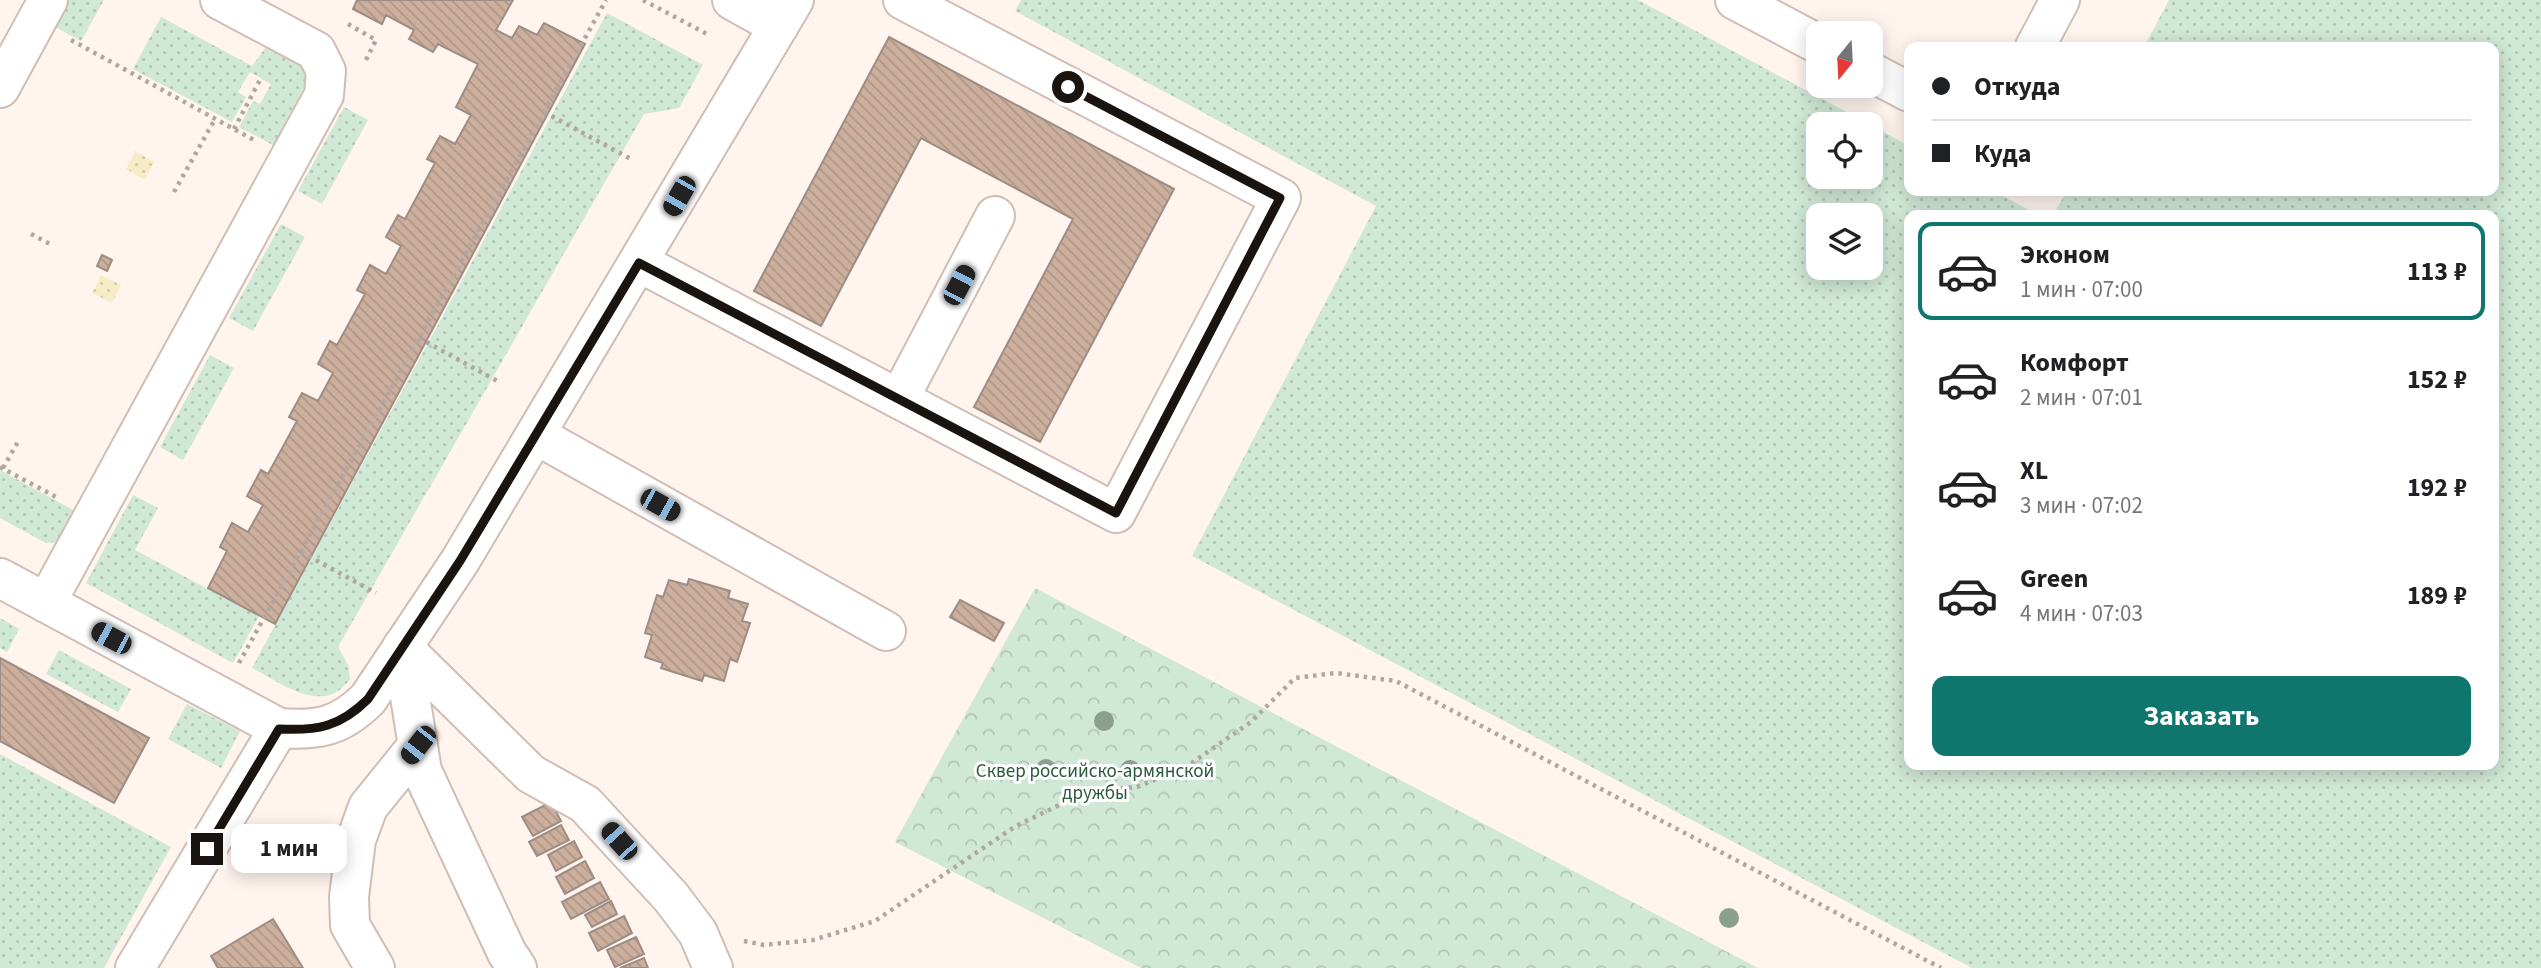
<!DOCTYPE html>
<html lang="ru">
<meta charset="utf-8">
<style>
body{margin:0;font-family:"Source Sans 3",sans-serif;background:#f2f2f2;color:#202124;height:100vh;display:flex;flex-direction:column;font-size:26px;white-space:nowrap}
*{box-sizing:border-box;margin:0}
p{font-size:23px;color:#757577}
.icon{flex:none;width:38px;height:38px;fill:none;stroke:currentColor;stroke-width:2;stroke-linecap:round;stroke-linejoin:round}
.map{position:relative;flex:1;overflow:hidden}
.side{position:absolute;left:1904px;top:210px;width:595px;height:560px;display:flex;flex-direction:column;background:#fff;border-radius:14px;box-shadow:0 4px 18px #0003}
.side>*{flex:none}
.top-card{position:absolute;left:1904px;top:42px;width:595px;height:154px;border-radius:14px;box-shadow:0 4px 18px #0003;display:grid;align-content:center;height:154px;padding:0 28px;background:#fff}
.needle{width:46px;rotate:198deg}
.fabs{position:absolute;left:1806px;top:21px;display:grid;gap:14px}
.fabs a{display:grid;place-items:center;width:77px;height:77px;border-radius:14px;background:#fff;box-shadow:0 4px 18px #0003;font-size:35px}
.end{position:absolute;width:32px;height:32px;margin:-16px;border:9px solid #1a1411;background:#fff;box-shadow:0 0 0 4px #fff}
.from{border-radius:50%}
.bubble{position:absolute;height:49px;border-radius:14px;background:#fff;box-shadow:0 4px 18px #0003;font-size:23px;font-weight:700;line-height:49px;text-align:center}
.car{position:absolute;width:21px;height:42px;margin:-21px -10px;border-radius:9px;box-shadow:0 0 5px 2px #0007;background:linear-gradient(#222 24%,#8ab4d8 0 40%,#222 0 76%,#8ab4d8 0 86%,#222 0)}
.top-card b{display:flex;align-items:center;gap:24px;height:66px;font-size:26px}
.top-card b+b{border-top:2px solid #e0e0e0}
.top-card i{width:18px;height:18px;background:#202124}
ul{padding:12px 0 0;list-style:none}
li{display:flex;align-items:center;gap:21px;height:98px;margin:0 14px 10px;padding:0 14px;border:4px solid transparent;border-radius:14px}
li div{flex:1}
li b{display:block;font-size:26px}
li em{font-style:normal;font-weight:700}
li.active{border-color:#0f766e}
li>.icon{width:63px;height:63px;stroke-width:1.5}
.primary-button{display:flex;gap:14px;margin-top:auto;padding:14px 28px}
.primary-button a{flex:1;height:80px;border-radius:14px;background:#0f766e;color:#fff;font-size:28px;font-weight:700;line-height:80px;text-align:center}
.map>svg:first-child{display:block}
.grass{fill:url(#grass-dots);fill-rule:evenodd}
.sand{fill:url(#sand-dots)}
.park{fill:url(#park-crowns)}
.building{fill:url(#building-back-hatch);stroke:#9e8d84;stroke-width:2}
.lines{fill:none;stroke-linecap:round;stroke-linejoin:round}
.minor-casing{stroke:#d0beb5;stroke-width:42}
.path{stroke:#b1a7a2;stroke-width:4.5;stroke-dasharray:3.5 5;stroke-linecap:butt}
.minor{stroke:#fff;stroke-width:38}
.tree{fill:#8a9f8c}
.route{stroke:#1a1411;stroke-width:9}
.labels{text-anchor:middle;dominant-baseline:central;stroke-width:6;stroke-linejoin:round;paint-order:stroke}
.park-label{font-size:19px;fill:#2a593b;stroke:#fff}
</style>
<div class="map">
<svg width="2541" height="968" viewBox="0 0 2541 968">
<defs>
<pattern id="grass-dots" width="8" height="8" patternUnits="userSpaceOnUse" patternTransform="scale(1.75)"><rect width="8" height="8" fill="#d0e8d6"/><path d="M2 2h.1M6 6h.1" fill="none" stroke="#b2c6b7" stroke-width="1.8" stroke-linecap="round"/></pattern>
<pattern id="sand-dots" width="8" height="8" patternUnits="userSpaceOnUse" patternTransform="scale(1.75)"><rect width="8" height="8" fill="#f6edc7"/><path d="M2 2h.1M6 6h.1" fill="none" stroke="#d2caaa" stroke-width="1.8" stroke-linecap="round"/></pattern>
<pattern id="park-crowns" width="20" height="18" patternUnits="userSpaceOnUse" patternTransform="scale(1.75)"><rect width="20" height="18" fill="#d0e8d6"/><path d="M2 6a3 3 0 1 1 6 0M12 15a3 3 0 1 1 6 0" fill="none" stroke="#b2c6b7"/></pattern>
<pattern id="building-back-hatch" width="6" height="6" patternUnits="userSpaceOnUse" patternTransform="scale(1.75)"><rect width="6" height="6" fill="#cdaf9e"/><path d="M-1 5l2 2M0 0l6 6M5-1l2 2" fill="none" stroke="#af9687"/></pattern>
</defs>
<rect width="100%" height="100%" fill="#fff4ee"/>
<path class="grass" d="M 63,0 L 104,0 L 81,41 L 55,27 Z
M 1021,0 L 1638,0 L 1869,124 L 1818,124 L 1818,177 L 1871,177 L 1871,125 L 1909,146 L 1909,191 L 1993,191 L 2039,215 L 1909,215 L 1909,765 L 2494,765 L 2494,215 L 2053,215 L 2067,191 L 2494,191 L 2494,47 L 2144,47 L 2169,0 L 2541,0 L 2541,968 L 1972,968 L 1192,556 L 1376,206 L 1015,11 ZM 1818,215 L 1871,215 L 1871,268 L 1818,268 Z
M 607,13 L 703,65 L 679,108 L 644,114 L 338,647 L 348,665 L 350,679 C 324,717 281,683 252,668 Z
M 161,17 L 252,66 L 266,47 L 301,58 L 310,76 L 273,145 L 239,127 L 253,101 L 260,104 L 271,84 L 250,72 L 238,92 L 246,97 L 232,122 L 133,69 Z
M 344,107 L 368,120 L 322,204 L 298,191 Z
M 281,224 L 305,237 L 253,331 L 229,318 Z
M 210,355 L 234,368 L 183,460 L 160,447 Z
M 0,470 L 75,511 L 57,542 L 46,543 L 0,518 Z
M 133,495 L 158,508 L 135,550 L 259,616 L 233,663 L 86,583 Z
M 0,618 L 19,629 L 7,652 L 0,648 Z
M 59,650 L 131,689 L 118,712 L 46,674 Z
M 187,704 L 240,731 L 221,768 L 168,739 Z
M 0,754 L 171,847 L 104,968 L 0,968 Z"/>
<path class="sand" d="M 135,151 L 154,162 L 145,180 L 126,169 Z
M 101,275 L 121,285 L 112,303 L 92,293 Z"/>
<path class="park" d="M 1035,588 L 1758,968 L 1141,968 L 895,842 Z"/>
<path class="building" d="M 513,0 L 496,30 L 512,38 L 519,26 L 537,35 L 544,23 L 585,44 L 275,624 L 208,588 L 227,551 L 220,547 L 232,523 L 248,532 L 263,505 L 247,496 L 261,470 L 268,474 L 297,421 L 289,417 L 302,393 L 318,401 L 333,373 L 318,364 L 330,341 L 337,345 L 365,294 L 357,290 L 370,265 L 386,274 L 401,246 L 386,237 L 398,215 L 405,219 L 435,163 L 427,159 L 440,136 L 455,144 L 471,115 L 456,107 L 478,64 L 438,44 L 433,52 L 409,39 L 414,30 L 386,15 L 382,24 L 353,9 L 357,0 Z
M 889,37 L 1174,189 L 1040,442 L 974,407 L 1073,219 L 921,138 L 821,326 L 754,291 Z
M 102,255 L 112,260 L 107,271 L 97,266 Z
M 689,579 L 730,591 L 728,598 L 748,604 L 742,621 L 750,623 L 737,662 L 730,659 L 724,681 L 704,675 L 702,681 L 661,668 L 663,663 L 645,657 L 652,635 L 645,633 L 657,595 L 663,597 L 669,580 L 687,585 Z
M 960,600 L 1004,623 L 994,641 L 950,617 Z
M 0,658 L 149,738 L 114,803 L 0,741 Z
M 551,802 L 561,821 L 533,836 L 522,817 Z
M 561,825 L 569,840 L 537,856 L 529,842 Z
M 574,841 L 582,857 L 556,871 L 548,855 Z
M 585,861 L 594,878 L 565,894 L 556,877 Z
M 600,882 L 609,899 L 571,919 L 562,902 Z
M 611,901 L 617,914 L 592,927 L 585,915 Z
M 624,916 L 632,933 L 598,951 L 589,933 Z
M 273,919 L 303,968 L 218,968 L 211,956 Z
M 636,937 L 644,954 L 615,967 L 607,950 Z
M 644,958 L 648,968 L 620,968 Z"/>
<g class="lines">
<defs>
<path id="minor" d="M 732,0 L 779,26
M 1735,0 L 1818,44
M 2035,47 L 2060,0
M 1871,72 L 1909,92
M 0,88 L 48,0
M 640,263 L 1116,513 L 1281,198 L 903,0
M 899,399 L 995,216
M 536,435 L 886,631
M 0,578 L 279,728 C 317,731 340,727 368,699 L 460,561 L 794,0
M 46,603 L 324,95 L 326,71 L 316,51 L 220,0
M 402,647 L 531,774 L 585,804 L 671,897 L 698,933 L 713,968
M 402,647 L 422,771 L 507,953 L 517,968
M 135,968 L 279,728
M 375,968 L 350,925 L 349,897 L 356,840 L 368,807 L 418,745"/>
</defs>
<use href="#minor" class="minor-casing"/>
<path class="path" d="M 643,0 L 707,34
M 348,24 L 376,40 L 365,62
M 71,40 L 254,140
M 544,112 L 631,159
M 234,129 L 261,78
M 174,192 L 215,119
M 31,234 L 50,244
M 419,338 L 499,382
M 0,467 L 60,499
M 3,468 L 19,440
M 301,552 L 376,593
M 239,663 L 606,0
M 744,941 L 764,945 L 813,940 L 875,921 L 1016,826 L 1086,792 L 1137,787 L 1186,767 L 1251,722 L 1295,678 L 1336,673 L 1396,681 L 1941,968"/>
<use href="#minor" class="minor"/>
</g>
<g class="tree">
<circle cx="1104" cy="721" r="10"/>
<circle cx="1046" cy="769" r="10"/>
<circle cx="1130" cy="770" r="10"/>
<circle cx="1729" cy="918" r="10"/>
</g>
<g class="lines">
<path class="route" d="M 207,849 L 279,729 C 317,731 340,727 368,699 L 460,561 L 639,263 L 1116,513 L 1280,198 L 1068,87"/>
</g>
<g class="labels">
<g class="park-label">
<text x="1095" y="771">Сквер российско-армянской<tspan x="1095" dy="22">дружбы</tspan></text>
</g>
</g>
</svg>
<div class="fabs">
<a><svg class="needle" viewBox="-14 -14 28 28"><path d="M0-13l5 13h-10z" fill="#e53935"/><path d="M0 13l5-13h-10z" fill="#757577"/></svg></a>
<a><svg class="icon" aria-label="locate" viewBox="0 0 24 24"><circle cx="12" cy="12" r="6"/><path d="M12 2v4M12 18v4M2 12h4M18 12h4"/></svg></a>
<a><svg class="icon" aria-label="layers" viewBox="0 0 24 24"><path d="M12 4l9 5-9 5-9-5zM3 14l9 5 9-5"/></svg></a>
</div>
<i class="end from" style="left:1068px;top:87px"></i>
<i class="end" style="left:207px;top:849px"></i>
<div class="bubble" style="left:231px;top:824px;width:116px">1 мин</div>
<i class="car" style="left:679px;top:196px;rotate:210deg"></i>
<i class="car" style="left:959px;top:285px;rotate:28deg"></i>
<i class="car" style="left:660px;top:505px;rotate:119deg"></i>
<i class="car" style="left:111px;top:638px;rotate:298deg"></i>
<i class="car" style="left:418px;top:745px;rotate:218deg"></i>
<i class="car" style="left:619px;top:841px;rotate:318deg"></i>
<div class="top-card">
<b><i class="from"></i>Откуда</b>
<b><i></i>Куда</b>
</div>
<section class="side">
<ul>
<li class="active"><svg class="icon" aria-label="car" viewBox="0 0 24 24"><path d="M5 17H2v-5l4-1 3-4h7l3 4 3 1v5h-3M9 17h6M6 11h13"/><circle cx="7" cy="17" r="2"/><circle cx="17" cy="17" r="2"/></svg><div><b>Эконом</b><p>1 мин · 07:00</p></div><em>113 ₽</em></li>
<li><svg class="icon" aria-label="car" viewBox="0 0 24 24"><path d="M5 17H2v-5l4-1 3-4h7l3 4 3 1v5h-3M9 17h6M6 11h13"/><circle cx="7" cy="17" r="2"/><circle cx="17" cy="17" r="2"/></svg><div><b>Комфорт</b><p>2 мин · 07:01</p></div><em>152 ₽</em></li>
<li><svg class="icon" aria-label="car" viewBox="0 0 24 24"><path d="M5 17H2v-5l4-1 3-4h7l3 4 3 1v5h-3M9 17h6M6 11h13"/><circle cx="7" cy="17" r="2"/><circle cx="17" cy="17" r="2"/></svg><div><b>XL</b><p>3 мин · 07:02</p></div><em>192 ₽</em></li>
<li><svg class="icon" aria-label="car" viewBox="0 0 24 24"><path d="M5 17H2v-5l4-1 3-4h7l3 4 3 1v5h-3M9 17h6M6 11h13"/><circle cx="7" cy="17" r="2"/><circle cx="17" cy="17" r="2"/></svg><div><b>Green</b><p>4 мин · 07:03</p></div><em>189 ₽</em></li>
</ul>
<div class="primary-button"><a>Заказать</a></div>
</section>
</div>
